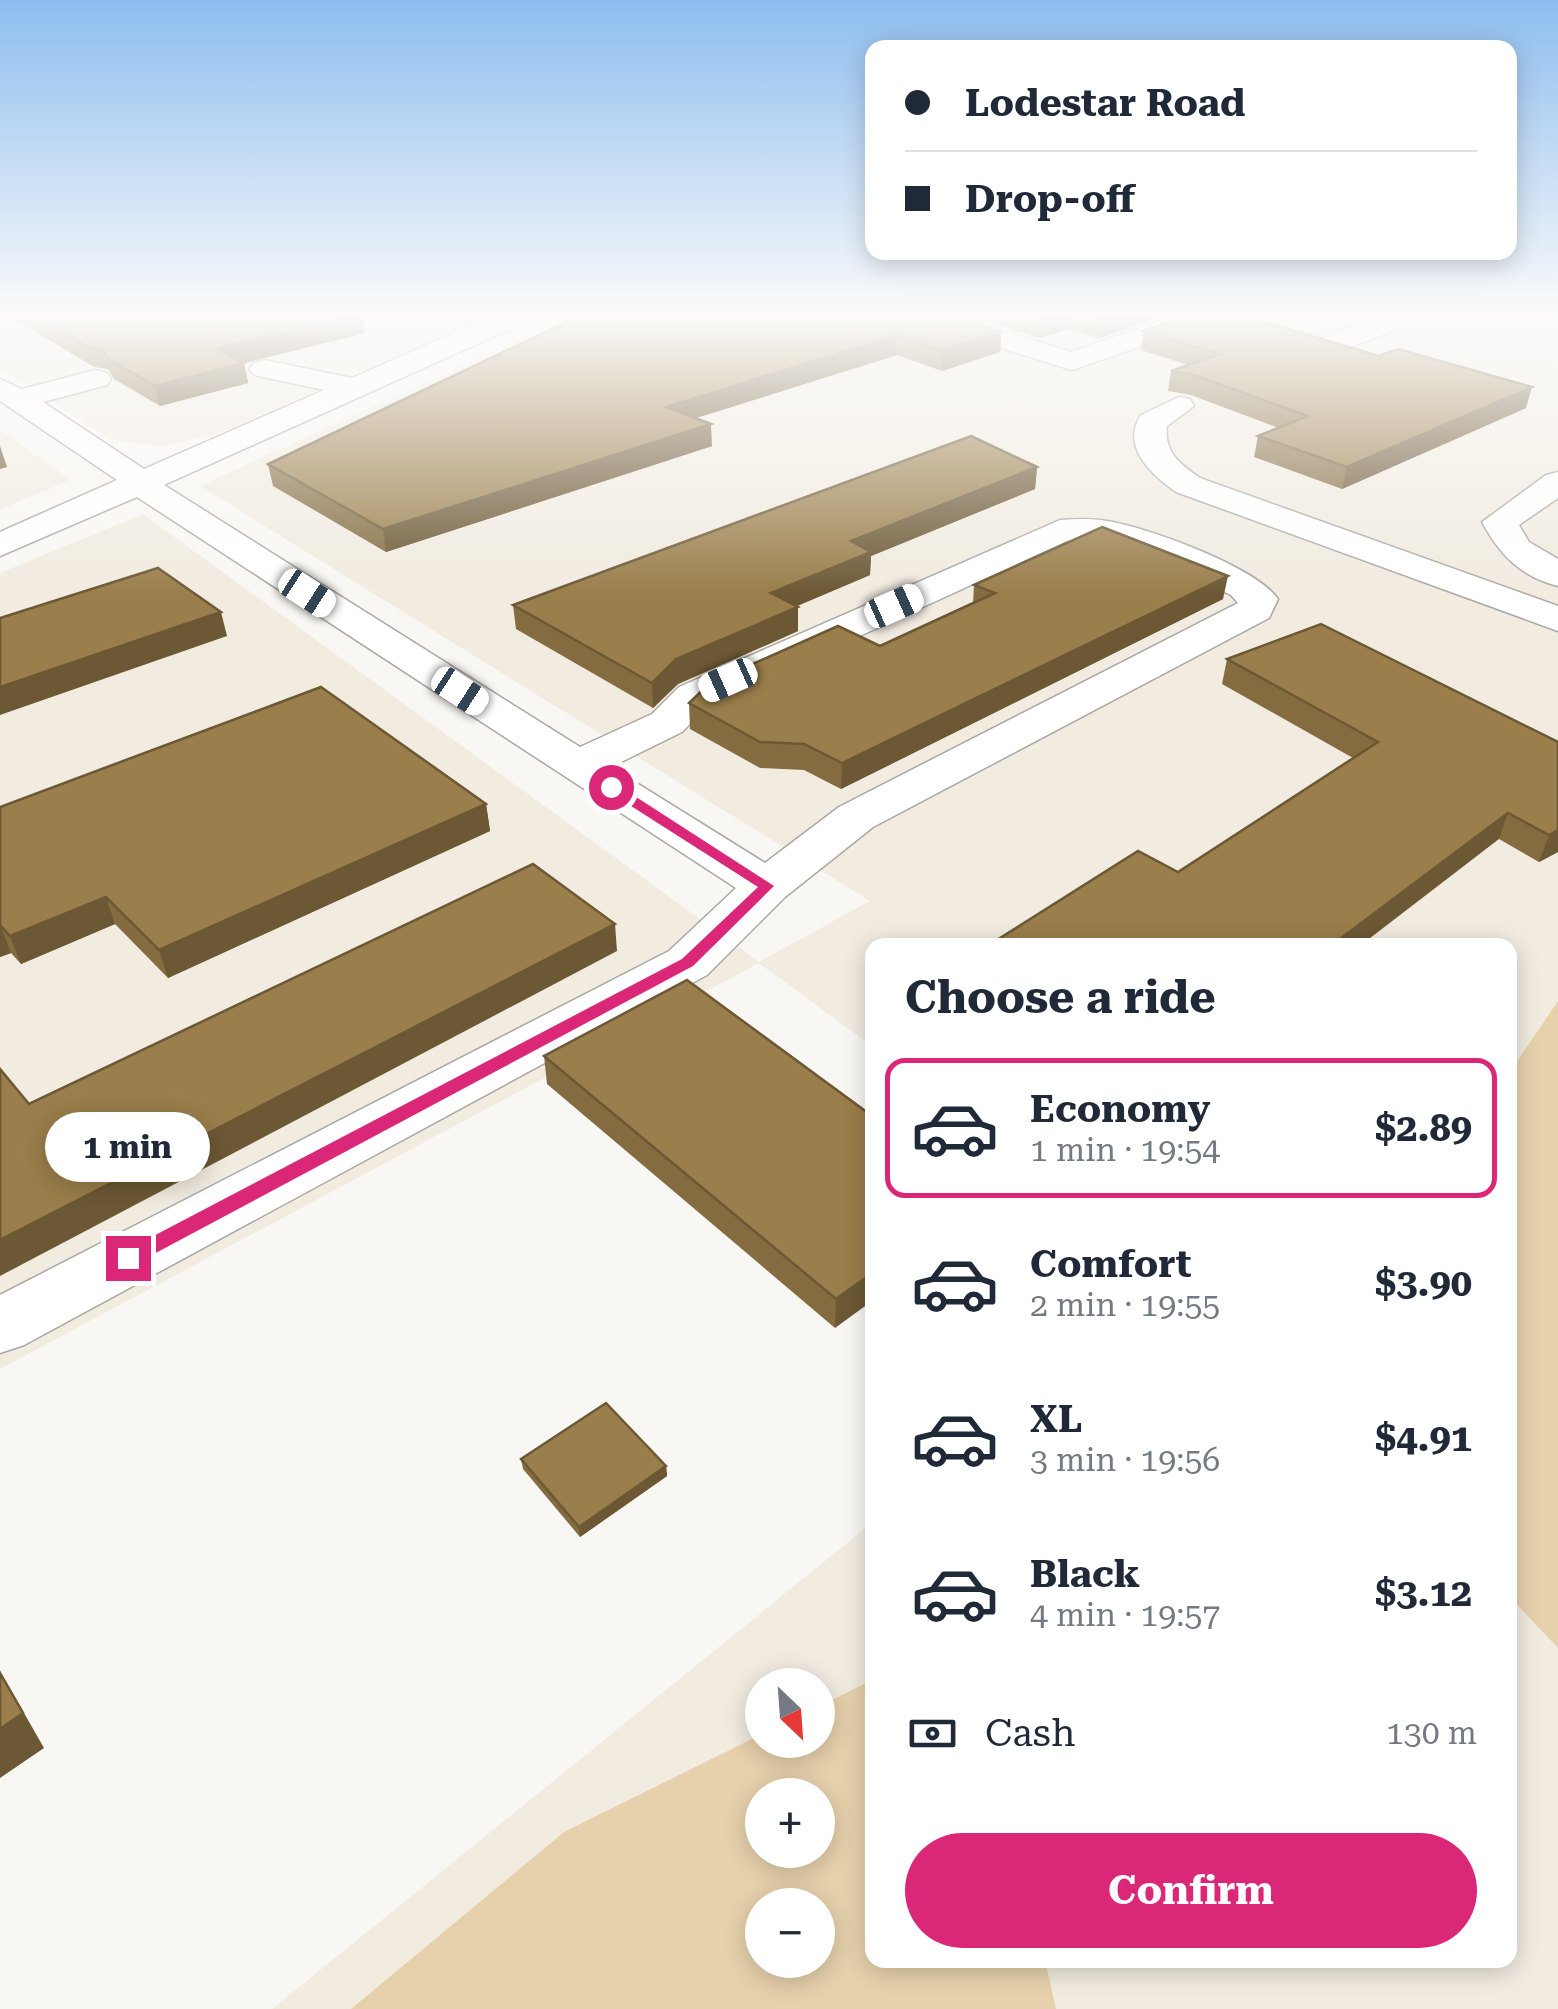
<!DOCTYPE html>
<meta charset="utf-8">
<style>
body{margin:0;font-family:"Roboto Serif",serif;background:#f2f2f3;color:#1f2937;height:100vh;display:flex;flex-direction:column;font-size:38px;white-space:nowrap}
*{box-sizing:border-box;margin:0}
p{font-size:32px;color:#747a83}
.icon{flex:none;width:55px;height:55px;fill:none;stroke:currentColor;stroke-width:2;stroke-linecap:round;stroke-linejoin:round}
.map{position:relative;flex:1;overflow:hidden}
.side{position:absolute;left:865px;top:938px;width:652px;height:1030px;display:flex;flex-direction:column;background:#fff;border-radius:20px;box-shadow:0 5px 25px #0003}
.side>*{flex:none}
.hud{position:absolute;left:865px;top:40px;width:652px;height:220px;border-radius:20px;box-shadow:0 5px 25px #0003;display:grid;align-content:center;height:220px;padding:0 40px;background:#fff}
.needle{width:65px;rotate:155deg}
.buttons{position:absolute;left:745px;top:1668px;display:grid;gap:20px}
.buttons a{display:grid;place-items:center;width:90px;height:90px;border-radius:50%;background:#fff;box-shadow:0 5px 25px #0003;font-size:50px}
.end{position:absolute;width:45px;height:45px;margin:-22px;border:12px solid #db2777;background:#fff;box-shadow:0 0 0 5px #fff}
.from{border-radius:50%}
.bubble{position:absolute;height:70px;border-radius:35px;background:#fff;box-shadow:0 5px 25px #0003;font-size:32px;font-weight:700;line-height:70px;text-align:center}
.car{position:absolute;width:30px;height:60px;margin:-30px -15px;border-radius:12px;box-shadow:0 0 8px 2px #0007;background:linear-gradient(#fff 24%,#345 0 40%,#fff 0 76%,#345 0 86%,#fff 0)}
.hud b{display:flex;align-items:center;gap:35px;height:95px;font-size:38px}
.hud b+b{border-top:2px solid #e0e1e3}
.hud i{width:25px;height:25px;background:#1f2937}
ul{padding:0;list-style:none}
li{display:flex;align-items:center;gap:30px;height:140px;margin:0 20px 15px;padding:0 20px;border:5px solid transparent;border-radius:20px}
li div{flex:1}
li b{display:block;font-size:38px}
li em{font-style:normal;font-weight:700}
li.active{border-color:#db2777}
li>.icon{width:90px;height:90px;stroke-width:1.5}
h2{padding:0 40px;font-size:45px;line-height:120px}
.pay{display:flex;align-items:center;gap:25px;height:110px;padding:0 40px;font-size:38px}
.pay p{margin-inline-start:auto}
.action{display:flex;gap:20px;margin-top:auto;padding:20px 40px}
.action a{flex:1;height:115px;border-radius:60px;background:#db2777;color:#fff;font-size:40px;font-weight:700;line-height:115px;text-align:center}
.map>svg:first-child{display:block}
.built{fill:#f1ebe0;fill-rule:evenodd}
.green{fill:#e6d1ac;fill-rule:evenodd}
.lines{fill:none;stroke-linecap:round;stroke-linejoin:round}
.minor-casing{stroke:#aaa8a5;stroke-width:3}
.minor{fill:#fff;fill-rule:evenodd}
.wall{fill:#846c40}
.shaded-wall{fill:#6c5834}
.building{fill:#9a7e4b;stroke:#6c5834;stroke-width:2.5}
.route{fill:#db2777}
</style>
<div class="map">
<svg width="1558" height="2009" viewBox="0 0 1558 2009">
<rect width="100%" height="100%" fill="#f9f7f3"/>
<path class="built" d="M 0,313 L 497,313 L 214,435 L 161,446 L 110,439 L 0,369 Z
M 576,313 L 1558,313 L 1558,2009 L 272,2009 L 872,1523 L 872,1960 L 1510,1960 L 1510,945 L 872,945 L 872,1046 L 759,963 L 0,1369 L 0,573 L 143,514 L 759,962 L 870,901 L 200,486 ZM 762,1685 L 818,1685 L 818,1740 L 762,1740 ZM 762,1795 L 818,1795 L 818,1850 L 762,1850 ZM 762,1905 L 818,1905 L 818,1960 L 762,1960 Z
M 0,430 L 71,480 L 0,509 Z"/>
<path class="green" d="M 1558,1001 L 1558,1648 L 1510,1597 L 1510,1072 Z
M 872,1680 L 872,1960 L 1045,1960 L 1056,2009 L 351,2009 L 564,1832 L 762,1734 L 762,1740 L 818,1740 L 818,1707 ZM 762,1795 L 818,1795 L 818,1850 L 762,1850 ZM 762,1905 L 818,1905 L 818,1960 L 762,1960 Z"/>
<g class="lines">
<defs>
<path id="minor" d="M 499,313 L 536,313 L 533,319 L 164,485 L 580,747 L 652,714 L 679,687 L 1060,520 C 1076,519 1091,518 1107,521 C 1147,527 1256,567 1278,599 L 1269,618 L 873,827 L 785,897 L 707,975 L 24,1345 L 0,1353 L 0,1295 L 669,951 L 736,888 L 137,497 L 0,556 L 0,532 L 117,480 L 0,401 L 0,379 L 22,389 L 96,370 L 107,373 L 111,379 L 107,385 L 43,402 L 144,469 L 324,390 L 254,375 L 249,369 L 254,363 L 264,360 L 352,378 ZM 1084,540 C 1137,545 1183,573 1231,595 L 1238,603 L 839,807 L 765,863 L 611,767 L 682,732 L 709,705 L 1067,541 Z
M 904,313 L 947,313 L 1071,352 L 1183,313 L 1223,313 L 1220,319 L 1072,370 L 907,319 Z
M 1387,313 L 1426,313 L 1423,319 L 1330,355 L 1310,355 L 1306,349 L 1310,343 Z
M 1179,397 L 1190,399 L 1194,406 L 1167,426 C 1164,453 1180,464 1200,478 L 1558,606 L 1558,631 L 1176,492 C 1152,475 1120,447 1141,415 Z
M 1558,472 L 1558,498 L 1519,525 L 1529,542 L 1558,559 L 1558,586 C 1521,577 1499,554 1482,522 L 1546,475 Z"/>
</defs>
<use href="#minor" class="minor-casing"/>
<use href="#minor" class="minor"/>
</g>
<path class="wall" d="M 4,313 L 360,313 L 365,333 L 244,363 L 248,383 L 160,406 L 114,379 L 108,369 L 94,367 Z
M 961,313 L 1170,313 L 1100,338 L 1069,329 L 1040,338 Z
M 575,318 L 1001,332 L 1000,352 L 942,371 L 897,355 L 696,418 L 712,446 L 386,552 L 273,486 L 268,464 Z
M 1143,331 L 1526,408 L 1342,489 L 1254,457 L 1258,436 L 1279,428 L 1191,395 L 1168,391 L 1171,371 L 1188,365 L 1141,350 Z
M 1037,467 L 1035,489 L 871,556 L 870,575 L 797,606 L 798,631 L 678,684 L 653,708 L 516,629 L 513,605 Z
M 974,585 L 1223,599 L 841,789 L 804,770 L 760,768 L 690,729 L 689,703 L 880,646 L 973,604 Z
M 1227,659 L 1558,742 L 1558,852 L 1539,862 L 1499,839 L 1178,872 L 1353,758 L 1222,684 Z
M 486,804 L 490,831 L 168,978 L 115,924 L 21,964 L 11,953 L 0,957 L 0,807 Z
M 544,1056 L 872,1116 L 835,1328 L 547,1084 Z
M 521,1459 L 666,1466 L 667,1476 L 580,1537 L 523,1469 Z"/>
<path class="shaded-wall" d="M 1059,313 L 1070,313 L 1069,329 L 1040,338 L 1042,319 Z
M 1118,313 L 1170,313 L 1100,338 L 1102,319 Z
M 362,314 L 365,333 L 221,369 L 216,349 Z
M 1001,332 L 1000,352 L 942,371 L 943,351 Z
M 898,335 L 897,355 L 667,427 L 666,407 Z
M 244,363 L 248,383 L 160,406 L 155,386 Z
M 1532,387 L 1526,408 L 1342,489 L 1347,467 Z
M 711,424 L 712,446 L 386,552 L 383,529 Z
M 0,446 L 7,467 L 0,469 Z
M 1037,467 L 1035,489 L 871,556 L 870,575 L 771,617 L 771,593 L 851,541 Z
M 1228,576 L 1223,599 L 841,789 L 842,763 Z
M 798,607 L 798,631 L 678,684 L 653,708 L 652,683 L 676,659 Z
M 221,612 L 227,636 L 0,715 L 0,687 Z
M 486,804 L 490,831 L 168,978 L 159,950 Z
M 1508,813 L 1499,839 L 1361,945 L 1332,945 Z
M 1558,830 L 1558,852 L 1539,862 L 1549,835 Z
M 106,897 L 115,924 L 21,964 L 10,936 Z
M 615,924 L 617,951 L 0,1276 L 0,1240 Z
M 0,925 L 11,953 L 0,957 Z
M 872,1273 L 872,1301 L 835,1328 L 836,1299 Z
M 666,1466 L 667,1476 L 580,1537 L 579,1527 Z
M 0,1671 L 44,1748 L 0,1778 Z"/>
<path class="building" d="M 30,313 L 360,313 L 362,314 L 216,349 L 244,363 L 155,386 L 109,359 L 103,350 L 88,347 Z
M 593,313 L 939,313 L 1001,332 L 943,351 L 898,335 L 666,407 L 711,424 L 383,529 L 268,464 L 575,318 Z
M 1023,313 L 1059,313 L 1042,319 Z
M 1083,313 L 1118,313 L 1102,319 Z
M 1196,313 L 1234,313 L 1379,356 L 1398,349 L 1532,387 L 1347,467 L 1258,436 L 1308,416 L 1194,375 L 1171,371 L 1221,354 L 1143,331 Z
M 971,436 L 1037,467 L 851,541 L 871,552 L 771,593 L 798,607 L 676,659 L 652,683 L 513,605 Z
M 1102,527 L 1228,576 L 842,763 L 804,744 L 760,742 L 689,703 L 710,683 L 838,626 L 880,646 L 995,593 L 974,585 Z
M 158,568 L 221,612 L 0,687 L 0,618 Z
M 1321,624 L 1558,742 L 1558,830 L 1549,835 L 1508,813 L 1332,945 L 989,945 L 1138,851 L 1178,872 L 1378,742 L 1227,659 Z
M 321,687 L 486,804 L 159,950 L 106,897 L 10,936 L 0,925 L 0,807 Z
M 533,864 L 615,924 L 0,1240 L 0,1069 L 29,1104 Z
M 687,980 L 872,1116 L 872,1273 L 836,1299 L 544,1056 Z
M 606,1403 L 666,1466 L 579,1527 L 521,1459 Z
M 0,1673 L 23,1713 L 0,1729 Z"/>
<linearGradient id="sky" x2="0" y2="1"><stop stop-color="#8dbdef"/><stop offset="0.53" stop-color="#fcfbfa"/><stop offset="1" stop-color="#fcfbfa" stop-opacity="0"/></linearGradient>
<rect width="1558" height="595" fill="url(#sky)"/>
<path class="route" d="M 606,784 L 616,784 L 774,886 L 693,966 L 135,1264 L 121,1264 L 121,1253 L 682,959 L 758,887 L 606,790 Z"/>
</svg>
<div class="buttons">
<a><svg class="needle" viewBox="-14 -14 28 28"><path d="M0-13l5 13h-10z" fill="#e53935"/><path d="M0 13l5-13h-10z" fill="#747a83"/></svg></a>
<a>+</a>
<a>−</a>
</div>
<i class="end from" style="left:611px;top:787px"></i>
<i class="end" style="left:128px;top:1258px"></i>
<div class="bubble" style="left:45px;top:1112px;width:165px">1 min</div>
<i class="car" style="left:307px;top:593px;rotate:123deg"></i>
<i class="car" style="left:894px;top:606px;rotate:66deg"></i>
<i class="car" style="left:728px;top:680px;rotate:246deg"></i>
<i class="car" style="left:460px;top:691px;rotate:123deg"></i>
<div class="hud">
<b><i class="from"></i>Lodestar Road</b>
<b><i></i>Drop-off</b>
</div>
<section class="side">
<h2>Choose a ride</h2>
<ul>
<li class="active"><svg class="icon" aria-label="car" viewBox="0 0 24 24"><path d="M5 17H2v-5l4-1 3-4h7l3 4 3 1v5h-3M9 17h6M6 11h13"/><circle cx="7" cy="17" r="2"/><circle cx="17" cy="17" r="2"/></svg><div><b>Economy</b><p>1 min · 19:54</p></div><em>$2.89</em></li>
<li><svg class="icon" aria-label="car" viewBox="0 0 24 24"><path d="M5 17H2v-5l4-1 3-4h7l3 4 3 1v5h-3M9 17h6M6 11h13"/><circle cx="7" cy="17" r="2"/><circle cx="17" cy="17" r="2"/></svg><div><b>Comfort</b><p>2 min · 19:55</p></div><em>$3.90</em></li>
<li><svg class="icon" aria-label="car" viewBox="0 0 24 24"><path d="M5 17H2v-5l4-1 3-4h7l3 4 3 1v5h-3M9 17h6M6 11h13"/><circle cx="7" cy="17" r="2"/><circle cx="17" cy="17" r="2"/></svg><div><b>XL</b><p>3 min · 19:56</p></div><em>$4.91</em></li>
<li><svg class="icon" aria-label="car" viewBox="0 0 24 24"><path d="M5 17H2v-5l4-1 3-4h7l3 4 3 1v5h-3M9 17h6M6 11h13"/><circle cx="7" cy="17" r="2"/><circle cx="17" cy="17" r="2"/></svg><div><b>Black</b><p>4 min · 19:57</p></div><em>$3.12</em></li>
</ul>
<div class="pay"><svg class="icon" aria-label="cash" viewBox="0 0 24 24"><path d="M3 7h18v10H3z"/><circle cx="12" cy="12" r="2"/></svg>Cash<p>130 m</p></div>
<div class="action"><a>Confirm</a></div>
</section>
</div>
